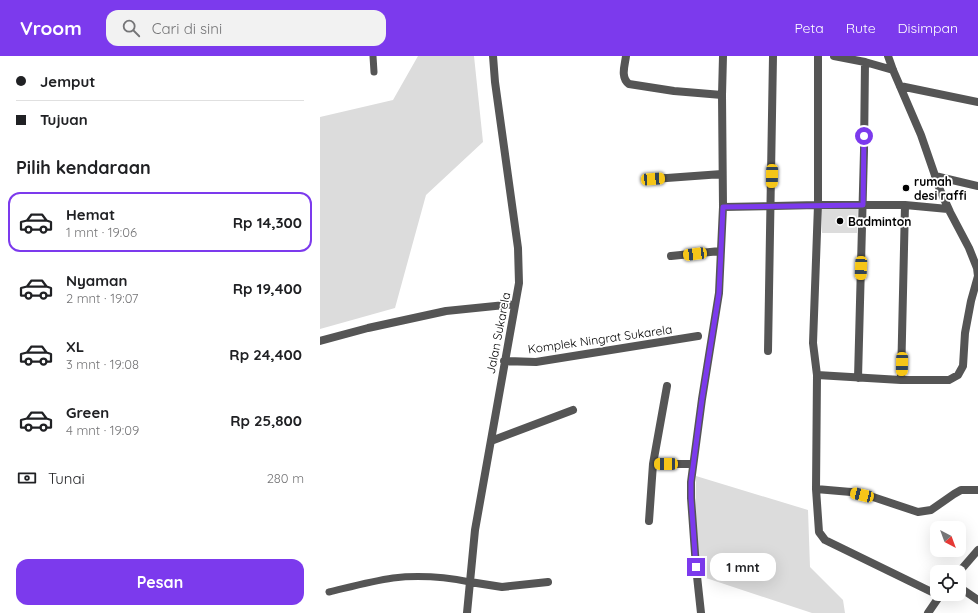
<!DOCTYPE html>
<html lang="id">
<meta charset="utf-8">
<style>
body{margin:0;font-family:Quicksand,sans-serif;background:#f2f2f2;color:#202124;height:100vh;display:flex;flex-direction:column;font-size:15px;white-space:nowrap}
*{box-sizing:border-box;margin:0}
p{font-size:13px;color:#757577}
.icon{flex:none;width:22px;height:22px;fill:none;stroke:currentColor;stroke-width:2;stroke-linecap:round;stroke-linejoin:round}
.map{position:relative;flex:1;overflow:hidden}
.side{display:flex;flex-direction:column;background:#fff;width:320px}
.side>*{flex:none}
.banner{display:grid;align-content:center;height:88px;padding:0 16px;background:#fff}
.needle{width:26px;rotate:139deg}
.buttons{position:absolute;left:610px;top:465px;display:grid;gap:8px}
.buttons a{display:grid;place-items:center;width:36px;height:36px;border-radius:8px;background:#fff;box-shadow:0 4px 16px #0002;font-size:20px}
.end{position:absolute;width:18px;height:18px;margin:-9px;border:5px solid #7c3aed;background:#fff;box-shadow:0 0 0 2px #fff}
.from{border-radius:50%}
.bubble{position:absolute;height:28px;border-radius:12px;background:#fff;box-shadow:0 4px 16px #0002;font-size:13px;font-weight:800;line-height:28px;text-align:center}
.car{position:absolute;width:12px;height:24px;margin:-12px -6px;border-radius:5px;box-shadow:0 0 3px 1px #0007;background:linear-gradient(#f5c518 24%,#345 0 40%,#f5c518 0 76%,#345 0 86%,#f5c518 0)}
.banner b{display:flex;align-items:center;gap:14px;height:38px;font-size:15px}
.banner b+b{border-top:1px solid #e0e0e0}
.banner i{width:10px;height:10px;background:#202124}
ul{padding:0;list-style:none}
li{display:flex;align-items:center;gap:12px;height:60px;margin:0 8px 6px;padding:0 8px;border:2px solid transparent;border-radius:12px}
li div{flex:1}
li b{display:block;font-size:15px}
li em{font-style:normal;font-weight:800}
li.selected{border-color:#7c3aed}
li>.icon{width:36px;height:36px;stroke-width:1.5}
h2{padding:0 16px;font-size:18px;line-height:48px}
.pay{display:flex;align-items:center;gap:10px;height:44px;padding:0 16px;font-size:15px}
.pay p{margin-inline-start:auto}
.cta{display:flex;gap:8px;margin-top:auto;padding:8px 16px}
.cta a{flex:1;height:46px;border-radius:12px;background:#7c3aed;color:#fff;font-size:16px;font-weight:800;line-height:46px;text-align:center}
header{display:flex;align-items:center;gap:24px;box-sizing:border-box;height:56px;padding:0 20px;background:#7c3aed;color:#fff}
header strong{font-size:19px}
nav{display:flex;gap:22px;margin-inline-start:auto;font-size:14px}
.search{width:280px;height:36px;background:#f2f2f2;display:flex;align-items:center;gap:10px;box-sizing:border-box;padding:0 14px;border-radius:12px;color:#757577;font-size:15px}
main{display:flex;flex:1;min-height:0}
.map>svg:first-child{display:block}
.green{fill:#dcdcdc}
.lines{fill:none;stroke-linecap:round;stroke-linejoin:round}
.lane{stroke:#555;stroke-width:7}
.street{stroke:#555;stroke-width:8}
.route{stroke:#7c3aed;stroke-width:5}
.poi-dot{fill:#000;stroke:#fff;stroke-width:1.5}
.labels{text-anchor:middle;dominant-baseline:central;stroke-width:3.5;stroke-linejoin:round;paint-order:stroke}
.poi-label{font-size:12px;font-weight:bold;fill:#000;stroke:#fff;text-anchor:start}
.street-label{font-size:12px;fill:#000;stroke:#fff}
</style>
<header>
<strong>Vroom</strong>
<div class="search"><svg class="icon" aria-label="search" viewBox="0 0 24 24"><circle cx="10" cy="10" r="6"/><path d="M15 15l6 6"/></svg>Cari di sini</div>
<nav><a>Peta</a><a>Rute</a><a>Disimpan</a></nav>
</header>
<main>
<section class="side">
<div class="banner">
<b><i class="from"></i>Jemput</b>
<b><i></i>Tujuan</b>
</div>
<h2>Pilih kendaraan</h2>
<ul>
<li class="selected"><svg class="icon" aria-label="car" viewBox="0 0 24 24"><path d="M5 17H2v-5l4-1 3-4h7l3 4 3 1v5h-3M9 17h6M6 11h13"/><circle cx="7" cy="17" r="2"/><circle cx="17" cy="17" r="2"/></svg><div><b>Hemat</b><p>1 mnt · 19:06</p></div><em>Rp 14,300</em></li>
<li><svg class="icon" aria-label="car" viewBox="0 0 24 24"><path d="M5 17H2v-5l4-1 3-4h7l3 4 3 1v5h-3M9 17h6M6 11h13"/><circle cx="7" cy="17" r="2"/><circle cx="17" cy="17" r="2"/></svg><div><b>Nyaman</b><p>2 mnt · 19:07</p></div><em>Rp 19,400</em></li>
<li><svg class="icon" aria-label="car" viewBox="0 0 24 24"><path d="M5 17H2v-5l4-1 3-4h7l3 4 3 1v5h-3M9 17h6M6 11h13"/><circle cx="7" cy="17" r="2"/><circle cx="17" cy="17" r="2"/></svg><div><b>XL</b><p>3 mnt · 19:08</p></div><em>Rp 24,400</em></li>
<li><svg class="icon" aria-label="car" viewBox="0 0 24 24"><path d="M5 17H2v-5l4-1 3-4h7l3 4 3 1v5h-3M9 17h6M6 11h13"/><circle cx="7" cy="17" r="2"/><circle cx="17" cy="17" r="2"/></svg><div><b>Green</b><p>4 mnt · 19:09</p></div><em>Rp 25,800</em></li>
</ul>
<div class="pay"><svg class="icon" aria-label="cash" viewBox="0 0 24 24"><path d="M3 7h18v10H3z"/><circle cx="12" cy="12" r="2"/></svg>Tunai<p>280 m</p></div>
<div class="cta"><a>Pesan</a></div>
</section>
<div class="map">
<svg width="658" height="557" viewBox="0 0 658 557">
<rect width="100%" height="100%" fill="#fff"/>
<path class="green" d="M 98,0 L 154,0 L 163,86 L 106,139 L 75,252 L 0,273 L 0,61 L 73,44 Z
M 502,153 L 538,153 L 537,177 L 502,177 Z
M 376,420 L 488,454 L 490,511 L 523,544 L 525,557 L 492,557 L 374,518 Z"/>
<g class="lines">
<path class="lane" d="M 53,0 L 54,16
M 9,536 C 30,531 52,525 73,522 C 99,519 125,521 150,526"/>
<path class="street" d="M 306,0 C 305,9 300,21 309,28 L 354,35 L 402,39
M 498,0 L 498,149 L 493,287 L 497,319 L 496,433 L 499,476 L 505,484 L 620,540
M 514,0 L 545,6 L 573,14
M 580,30 L 658,46
M 615,120 L 658,130
M 333,123 L 402,118
M 403,151 L 498,149 L 585,149 L 628,153
M 351,200 L 400,195
M 0,285 L 48,272 L 126,255 L 195,248
M 448,295 L 453,0
M 184,305 L 216,306 L 378,280
M 497,319 L 581,324 L 629,324 L 638,319 L 643,310 L 645,277 L 651,245 L 658,220 L 657,212 L 649,192 L 630,156 L 620,134 L 601,79 L 573,14 L 568,0
M 538,322 L 544,95 L 545,6
M 581,324 L 585,149
M 171,385 L 253,354
M 333,408 L 372,408
M 496,433 L 531,436 L 553,441 L 598,456 L 611,454 L 634,438 L 641,434 L 658,434
M 329,465 L 333,408 L 347,330
M 639,516 L 658,494
M 150,526 L 182,531 L 228,526
M 639,531 L 658,544
M 147,557 L 155,474 L 199,227 L 198,192 L 175,26 L 173,0
M 381,557 L 376,511 L 371,442 L 371,426 L 382,343 L 399,237 L 403,151 L 402,39 L 403,0
M 608,557 L 621,538"/>
</g>
<g class="lines">
<path class="route" d="M 376,511 L 371,442 L 371,426 L 382,343 L 399,237 L 403,151 L 543,149 L 544,80"/>
</g>
<g class="poi-dot">
<circle cx="586" cy="132" r="4"/>
<circle cx="520" cy="165" r="4"/>
</g>
<g class="labels">
<g class="poi-label">
<text x="594" y="125">rumah<tspan x="594" dy="14">desi raffi</tspan></text>
<text x="528" y="165">Badminton</text>
</g>
<g class="street-label">
<text transform="translate(178 277) rotate(-79)">Jalan Sukarela</text>
<text transform="translate(280 283) rotate(-8)">Komplek Ningrat Sukarela</text>
</g>
</g>
</svg>
<div class="buttons">
<a><svg class="needle" viewBox="-14 -14 28 28"><path d="M0-13l5 13h-10z" fill="#e53935"/><path d="M0 13l5-13h-10z" fill="#757577"/></svg></a>
<a><svg class="icon" aria-label="locate" viewBox="0 0 24 24"><circle cx="12" cy="12" r="6"/><path d="M12 2v4M12 18v4M2 12h4M18 12h4"/></svg></a>
</div>
<i class="end from" style="left:544px;top:80px"></i>
<i class="end" style="left:376px;top:511px"></i>
<div class="bubble" style="left:390px;top:497px;width:66px">1 mnt</div>
<i class="car" style="left:452px;top:120px;rotate:181deg"></i>
<i class="car" style="left:333px;top:123px;rotate:86deg"></i>
<i class="car" style="left:375px;top:198px;rotate:263deg"></i>
<i class="car" style="left:541px;top:212px;rotate:182deg"></i>
<i class="car" style="left:582px;top:308px;rotate:181deg"></i>
<i class="car" style="left:346px;top:408px;rotate:270deg"></i>
<i class="car" style="left:542px;top:439px;rotate:283deg"></i>
</div>
</main>
